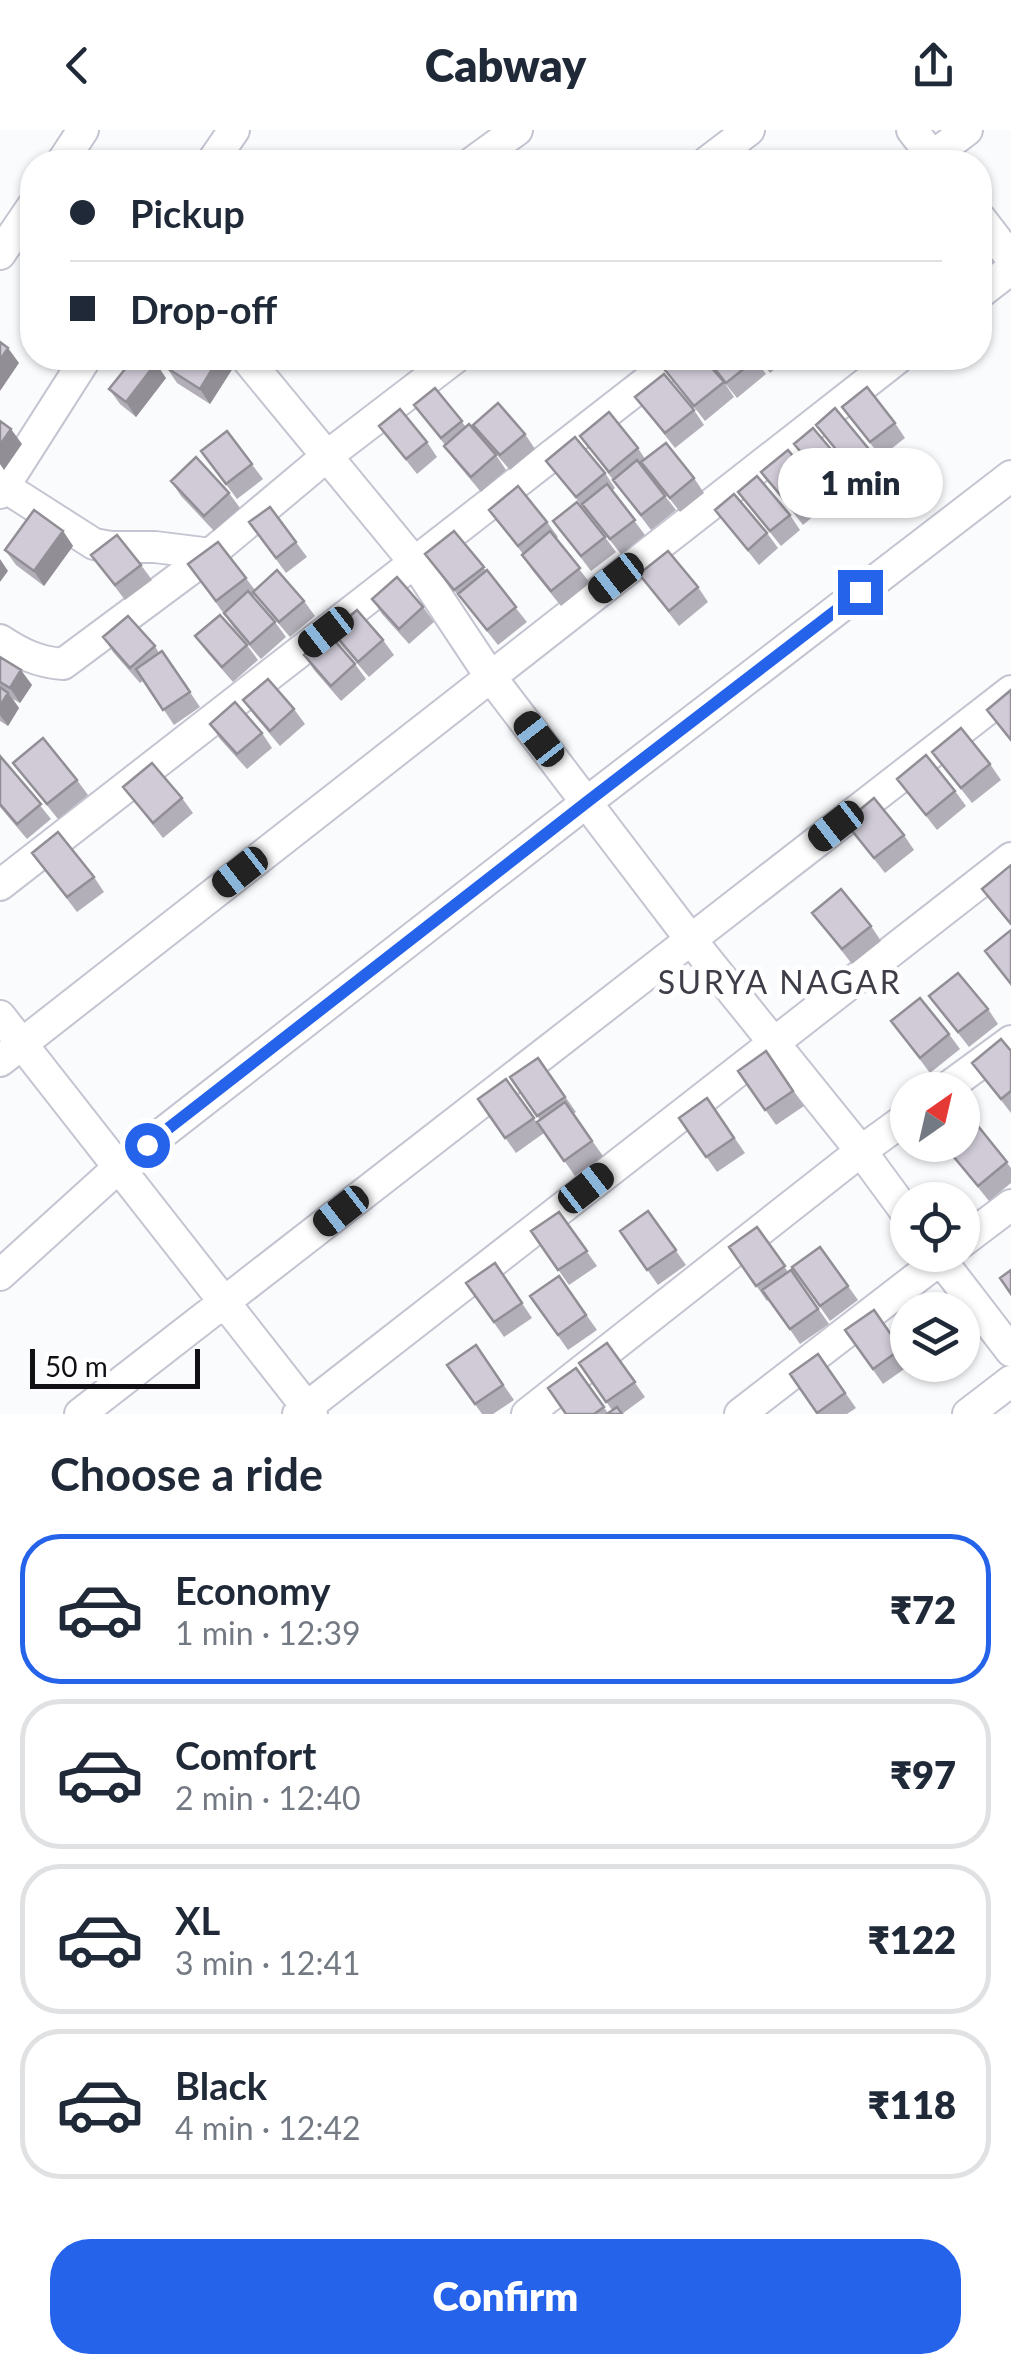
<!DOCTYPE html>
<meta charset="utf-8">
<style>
body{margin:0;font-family:Lato,sans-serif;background:#f6f6f7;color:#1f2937;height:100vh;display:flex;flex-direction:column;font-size:38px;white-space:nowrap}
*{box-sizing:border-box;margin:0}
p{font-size:32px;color:#747a83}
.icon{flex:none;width:55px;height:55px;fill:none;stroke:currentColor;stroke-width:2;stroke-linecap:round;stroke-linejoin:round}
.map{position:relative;height:1284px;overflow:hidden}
.side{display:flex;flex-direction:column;background:#fff;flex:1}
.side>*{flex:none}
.hud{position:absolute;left:20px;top:20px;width:972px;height:220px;border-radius:40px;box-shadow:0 2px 8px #0004;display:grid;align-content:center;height:220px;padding:0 50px;background:#fff}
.needle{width:65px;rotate:34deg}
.fabs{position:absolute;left:890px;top:942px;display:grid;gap:20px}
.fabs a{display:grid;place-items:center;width:90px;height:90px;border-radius:50%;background:#fff;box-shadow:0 2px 8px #0004;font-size:50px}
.scale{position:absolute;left:30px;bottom:25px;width:170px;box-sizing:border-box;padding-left:10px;border:5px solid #111115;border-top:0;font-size:28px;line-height:35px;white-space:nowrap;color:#111115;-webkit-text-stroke:8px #fff;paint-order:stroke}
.end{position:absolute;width:45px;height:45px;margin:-22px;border:12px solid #2563eb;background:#fff;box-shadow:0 0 0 5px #fff}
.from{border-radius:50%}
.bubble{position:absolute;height:70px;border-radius:35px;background:#fff;box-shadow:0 2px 8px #0004;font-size:32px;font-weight:800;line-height:70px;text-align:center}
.car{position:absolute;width:30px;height:60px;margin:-30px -15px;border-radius:12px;box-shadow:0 0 8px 2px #0007;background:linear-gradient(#222 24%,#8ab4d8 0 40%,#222 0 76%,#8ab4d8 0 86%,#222 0)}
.hud b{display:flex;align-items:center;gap:35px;height:95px;font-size:38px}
.hud b+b{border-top:2px solid #e0e1e3}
.hud i{width:25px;height:25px;background:#1f2937}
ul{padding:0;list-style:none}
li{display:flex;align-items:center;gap:30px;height:150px;margin:0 20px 15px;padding:0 30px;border:5px solid #e0e1e3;border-radius:40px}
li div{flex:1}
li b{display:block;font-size:38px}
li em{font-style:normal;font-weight:800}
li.selected{border-color:#2563eb}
li>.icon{width:90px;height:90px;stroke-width:1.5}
h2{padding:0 50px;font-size:45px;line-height:120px}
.primary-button{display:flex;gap:20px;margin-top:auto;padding:20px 50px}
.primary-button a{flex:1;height:115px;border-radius:40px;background:#2563eb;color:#fff;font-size:40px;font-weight:800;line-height:115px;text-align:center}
header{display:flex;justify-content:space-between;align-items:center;height:130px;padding:0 50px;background:#fff;font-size:45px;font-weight:800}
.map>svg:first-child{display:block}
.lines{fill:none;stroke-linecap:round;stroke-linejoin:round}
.minor-casing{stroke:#c4c5d1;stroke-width:34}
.minor{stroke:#fff;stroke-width:30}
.wall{fill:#b3afb9}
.shaded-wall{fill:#928e96}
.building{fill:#d0cbd7;stroke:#928e96;stroke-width:2.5}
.route{stroke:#2563eb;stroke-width:12}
.labels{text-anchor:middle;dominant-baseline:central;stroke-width:10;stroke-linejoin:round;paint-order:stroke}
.neighbourhood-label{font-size:32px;letter-spacing:2.5px;fill:#3e3e48;stroke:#fff}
</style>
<header><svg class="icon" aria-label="back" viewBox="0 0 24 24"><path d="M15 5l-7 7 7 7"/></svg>Cabway<svg class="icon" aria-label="share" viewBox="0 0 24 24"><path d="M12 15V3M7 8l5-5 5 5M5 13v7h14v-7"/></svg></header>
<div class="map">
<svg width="1011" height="1284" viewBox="0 0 1011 1284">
<rect width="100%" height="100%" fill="#fafbfd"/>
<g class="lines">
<defs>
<path id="minor" d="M 912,0 L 937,32
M 62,32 L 83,0
M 212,32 L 234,0
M 473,32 L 517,0
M 707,32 L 749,0
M 925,32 L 967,0
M 980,88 L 1011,128
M 0,124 L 32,77
M 980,163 L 1011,139
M 246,228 L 415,433 L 490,546 L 691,810 L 861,1021 L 908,1085
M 0,354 L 94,414 L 111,417 L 155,417 L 211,424
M 0,363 L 86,228
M 0,510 C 21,524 38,532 63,534 L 203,430 L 327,326 L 455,228
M 0,755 L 677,228
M 0,886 L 312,1284
M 0,931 L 898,228
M 944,960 L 1011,911
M 962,1112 L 1011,1075
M 937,1125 L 1011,1221
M 0,1145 L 119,1037 L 587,672 L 1011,346
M 80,1284 L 1011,561
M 298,1284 L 1011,728
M 527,1284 L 861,1021 L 908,987
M 740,1284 L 946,1125
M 968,1284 L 1011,1251"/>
</defs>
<use href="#minor" class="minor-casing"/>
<use href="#minor" class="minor"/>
</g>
<path class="wall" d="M 174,228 L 225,228 L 233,238 L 210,274 L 177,253 L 167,238 Z
M 705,228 L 754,228 L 766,244 L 737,268 Z
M 758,228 L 789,228 L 770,243 Z
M 665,240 L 724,252 L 734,267 L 705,291 Z
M 166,248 L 136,287 L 120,274 L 109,259 Z
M 435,258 L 466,297 L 496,325 L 506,340 L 481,362 L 455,331 L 444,316 L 445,315 L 414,275 Z
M 635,267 L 694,280 L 704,295 L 675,318 Z
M 842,277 L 895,293 L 905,308 L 881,327 Z
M 473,295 L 525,304 L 535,319 L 510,340 L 484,310 Z
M 816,295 L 868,318 L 878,333 L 859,349 Z
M 379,296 L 427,312 L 437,327 L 417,344 Z
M 227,301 L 263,349 L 237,369 L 201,321 Z
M 580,306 L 638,318 L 645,329 L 694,348 L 704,363 L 680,382 L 645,337 L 643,338 L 676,380 L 651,400 Z
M 794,314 L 846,337 L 857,352 L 837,368 Z
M 546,331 L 605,343 L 615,358 L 612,361 L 645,405 L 621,424 Z
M 761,342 L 819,357 L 830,372 L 803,395 Z
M 171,351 L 229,363 L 240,378 L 214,401 L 181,366 Z
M 738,362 L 790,385 L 800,400 L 781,416 Z
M 270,377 L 307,427 L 286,443 L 249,392 Z
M 489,380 L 547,392 L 558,407 L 556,409 L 590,453 L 561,476 L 532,440 L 522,425 L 523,424 Z
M 715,380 L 767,403 L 778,418 L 759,435 Z
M 553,391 L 605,407 L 616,422 L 591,441 Z
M 63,401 L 73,416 L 44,456 L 16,435 L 5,420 Z
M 454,401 L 527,492 L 498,515 L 425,424 Z
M 218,412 L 255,460 L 304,471 L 315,486 L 290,507 L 254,465 L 253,466 L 275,492 L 286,507 L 261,529 L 234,498 L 199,449 Z
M 91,425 L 141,435 L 152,450 L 125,470 Z
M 639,444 L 698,457 L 708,472 L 679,496 Z
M 372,469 L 423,477 L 434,492 L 409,514 L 382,484 Z
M 332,501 L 383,510 L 394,525 L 369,547 L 342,516 Z
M 195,506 L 247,515 L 258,530 L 233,552 L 206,521 Z
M 103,507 L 155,516 L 159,523 L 162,521 L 200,577 L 174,595 L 144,550 L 140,553 L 113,522 Z
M 304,525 L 355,534 L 366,549 L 341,571 L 314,540 Z
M 0,527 L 32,555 L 20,573 L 13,569 L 19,578 L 8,596 L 0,591 Z
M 243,570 L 294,579 L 305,594 L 280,616 L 254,585 Z
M 210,594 L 262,603 L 272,618 L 247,639 L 220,609 Z
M 932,622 L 990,634 L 1001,650 L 972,673 Z
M 0,626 L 51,689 L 27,709 L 0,677 Z
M 13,633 L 77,650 L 88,665 L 58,689 Z
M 897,649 L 955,661 L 966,676 L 937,700 Z
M 123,657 L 182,668 L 193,683 L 163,708 Z
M 845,692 L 904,705 L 914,720 L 885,743 Z
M 32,723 L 94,747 L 104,762 L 77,782 Z
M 812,783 L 871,796 L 881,811 L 852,834 Z
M 929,866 L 988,879 L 998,894 L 969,917 Z
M 891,891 L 949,904 L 960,919 L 930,943 Z
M 766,921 L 804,976 L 776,995 L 738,941 Z
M 1011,921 L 1011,983 L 972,933 Z
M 538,928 L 576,982 L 573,984 L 603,1026 L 575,1046 L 537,992 L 540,990 L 510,947 Z
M 506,949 L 544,1003 L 516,1023 L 478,969 Z
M 707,968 L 745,1023 L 717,1042 L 679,988 Z
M 978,996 L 1011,1038 L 1011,1053 L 989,1071 L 948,1020 Z
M 648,1081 L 686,1135 L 658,1155 L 620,1101 Z
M 559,1082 L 597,1136 L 569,1155 L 531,1101 Z
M 757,1097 L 788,1142 L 791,1140 L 829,1194 L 800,1214 L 769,1169 L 767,1171 L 729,1117 Z
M 820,1117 L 858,1170 L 830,1191 L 792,1137 Z
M 495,1133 L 532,1188 L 504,1207 L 466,1153 Z
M 559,1146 L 597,1200 L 568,1220 L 530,1166 Z
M 874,1180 L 908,1228 L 908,1235 L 910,1235 L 883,1254 L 845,1200 Z
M 607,1213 L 645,1267 L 622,1284 L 566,1284 L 576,1238 L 608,1283 L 612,1280 L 579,1233 Z
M 476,1215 L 514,1270 L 493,1284 L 482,1284 L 447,1235 Z
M 818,1224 L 856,1278 L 847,1284 L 818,1284 L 790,1244 Z"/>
<path class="shaded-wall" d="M 8,218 L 19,233 L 0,261 L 0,230 Z
M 219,228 L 225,228 L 233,238 L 210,274 L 200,259 Z
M 156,233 L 166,248 L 136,287 L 126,272 Z
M 11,299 L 22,314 L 4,340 L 0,334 L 0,315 Z
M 63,401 L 73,416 L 44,456 L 34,441 Z
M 0,429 L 8,441 L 0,452 Z
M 21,540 L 32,555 L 20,573 L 10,558 Z
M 8,563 L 19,578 L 8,596 L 0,585 L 0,576 Z"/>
<path class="building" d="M 0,212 L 8,218 L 0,230 Z
M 134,228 L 149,228 L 156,233 L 126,272 L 109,259 Z
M 174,228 L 219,228 L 200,259 L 167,238 Z
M 680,228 L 703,228 L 724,252 L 694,276 L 665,240 Z
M 706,228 L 754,228 L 756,229 L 726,253 Z
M 664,244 L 694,280 L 665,303 L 635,267 Z
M 867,257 L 895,293 L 870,312 L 842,277 Z
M 435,258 L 462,291 L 441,308 L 414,275 Z
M 498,273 L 525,304 L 500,325 L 473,295 Z
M 835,278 L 868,318 L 848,334 L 816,295 Z
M 400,279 L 427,312 L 406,329 L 379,296 Z
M 609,282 L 638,318 L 609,342 L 580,306 Z
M 0,291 L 11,299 L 0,315 Z
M 469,294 L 496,325 L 471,347 L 444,316 Z
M 813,298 L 846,337 L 827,353 L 794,314 Z
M 227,301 L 252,334 L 226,354 L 201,321 Z
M 575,307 L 605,343 L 576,367 L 546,331 Z
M 666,313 L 694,348 L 670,368 L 641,332 Z
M 788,320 L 819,357 L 793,380 L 761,342 Z
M 196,327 L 229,363 L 204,386 L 171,351 Z
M 637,330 L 665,366 L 641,385 L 613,350 Z
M 757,346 L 790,385 L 770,401 L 738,362 Z
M 607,354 L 635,390 L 610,409 L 582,374 Z
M 518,356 L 547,392 L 518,416 L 489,380 Z
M 734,364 L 767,403 L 748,420 L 715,380 Z
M 577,372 L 605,407 L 581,426 L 553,391 Z
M 270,377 L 296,412 L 276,428 L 249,392 Z
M 34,380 L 63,401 L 34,441 L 5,420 Z
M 454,401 L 484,437 L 454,460 L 425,424 Z
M 550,401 L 580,438 L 551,461 L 522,425 Z
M 117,405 L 141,435 L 115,455 L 91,425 Z
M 218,412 L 246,448 L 216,471 L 188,434 Z
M 668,421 L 698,457 L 669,481 L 639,444 Z
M 277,440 L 304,471 L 279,492 L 253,462 Z
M 487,440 L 516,477 L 487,500 L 458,464 Z
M 397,447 L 423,477 L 399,499 L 372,469 Z
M 248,461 L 275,492 L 250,514 L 224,483 Z
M 357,480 L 383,510 L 358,532 L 332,501 Z
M 220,485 L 247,515 L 222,537 L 195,506 Z
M 128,486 L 155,516 L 130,538 L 103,507 Z
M 329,504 L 355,534 L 331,556 L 304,525 Z
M 162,521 L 190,562 L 163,580 L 136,539 Z
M 0,527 L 21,540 L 10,558 L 0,552 Z
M 268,549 L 294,579 L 270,601 L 243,570 Z
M 0,557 L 8,563 L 0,576 Z
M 1011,560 L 1011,610 L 987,580 Z
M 235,572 L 262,603 L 237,624 L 210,594 Z
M 961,598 L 990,634 L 961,658 L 932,622 Z
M 43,608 L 77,650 L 47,674 L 13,633 Z
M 926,625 L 955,661 L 926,685 L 897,649 Z
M 0,626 L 41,674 L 17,694 L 0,674 Z
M 152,633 L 182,668 L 153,693 L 123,657 Z
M 874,668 L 904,705 L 874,728 L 845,692 Z
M 58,702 L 94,747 L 67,767 L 32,723 Z
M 1011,735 L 1011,794 L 982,759 Z
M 841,759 L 871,796 L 842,819 L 812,783 Z
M 1011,800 L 1011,854 L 985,821 Z
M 958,843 L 988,879 L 958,902 L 929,866 Z
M 920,868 L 949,904 L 920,928 L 891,891 Z
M 1001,909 L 1011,921 L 1011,961 L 1001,969 L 972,933 Z
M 766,921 L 793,961 L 765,980 L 738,941 Z
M 538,928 L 565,967 L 537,986 L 510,947 Z
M 506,949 L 534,988 L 505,1008 L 478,969 Z
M 707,968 L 734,1008 L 706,1027 L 679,988 Z
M 565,972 L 592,1011 L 564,1031 L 537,992 Z
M 978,996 L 1007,1032 L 978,1056 L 948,1020 L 954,1015 L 962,1015 L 962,1008 Z
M 648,1081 L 676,1120 L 647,1140 L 620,1101 Z
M 559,1082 L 587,1121 L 558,1140 L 531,1101 Z
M 757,1097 L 785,1136 L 756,1156 L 729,1117 Z
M 820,1117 L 848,1156 L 820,1176 L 792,1137 Z
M 495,1133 L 522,1173 L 494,1192 L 466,1153 Z
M 791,1140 L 818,1179 L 790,1199 L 762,1160 Z
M 1011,1140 L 1011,1164 L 1000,1148 Z
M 559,1146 L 586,1185 L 558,1205 L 530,1166 Z
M 874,1180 L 901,1219 L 873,1239 L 845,1200 Z
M 607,1213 L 635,1252 L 606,1272 L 579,1233 Z
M 476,1215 L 503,1255 L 475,1274 L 447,1235 Z
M 818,1224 L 845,1263 L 817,1283 L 790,1244 Z
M 576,1238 L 604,1277 L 594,1284 L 566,1284 L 548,1258 Z
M 617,1277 L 622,1284 L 607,1284 Z"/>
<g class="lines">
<path class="route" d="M 147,1015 L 587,672 L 860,462"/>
</g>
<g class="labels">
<g class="neighbourhood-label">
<text x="780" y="851">SURYA NAGAR</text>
</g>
</g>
</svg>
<div class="fabs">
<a><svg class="needle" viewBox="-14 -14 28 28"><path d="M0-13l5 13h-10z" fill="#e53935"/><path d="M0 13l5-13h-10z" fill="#747a83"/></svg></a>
<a><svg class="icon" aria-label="locate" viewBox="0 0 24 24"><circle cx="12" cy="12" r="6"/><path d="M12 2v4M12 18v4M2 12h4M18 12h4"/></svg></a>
<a><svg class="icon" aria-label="layers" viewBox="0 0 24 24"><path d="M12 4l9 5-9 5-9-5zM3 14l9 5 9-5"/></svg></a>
</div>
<div class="scale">50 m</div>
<i class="end from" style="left:147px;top:1015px"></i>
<i class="end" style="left:860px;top:462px"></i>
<div class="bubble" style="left:778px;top:318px;width:165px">1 min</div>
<i class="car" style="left:616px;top:448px;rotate:232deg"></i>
<i class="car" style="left:326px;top:502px;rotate:232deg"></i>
<i class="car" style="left:539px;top:609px;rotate:322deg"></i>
<i class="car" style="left:836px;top:696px;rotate:232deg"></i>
<i class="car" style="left:240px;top:742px;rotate:232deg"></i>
<i class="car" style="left:586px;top:1058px;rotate:52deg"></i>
<i class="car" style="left:341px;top:1081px;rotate:232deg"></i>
<div class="hud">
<b><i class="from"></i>Pickup</b>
<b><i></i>Drop-off</b>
</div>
</div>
<section class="side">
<h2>Choose a ride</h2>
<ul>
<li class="selected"><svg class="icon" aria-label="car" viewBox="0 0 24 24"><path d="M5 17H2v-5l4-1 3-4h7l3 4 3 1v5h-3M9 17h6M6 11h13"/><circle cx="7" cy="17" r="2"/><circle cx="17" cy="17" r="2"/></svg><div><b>Economy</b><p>1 min · 12:39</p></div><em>₹72</em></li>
<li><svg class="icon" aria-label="car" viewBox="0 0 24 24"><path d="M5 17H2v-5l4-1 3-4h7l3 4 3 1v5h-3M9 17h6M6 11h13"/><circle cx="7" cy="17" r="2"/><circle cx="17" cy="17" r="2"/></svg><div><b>Comfort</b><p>2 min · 12:40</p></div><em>₹97</em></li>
<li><svg class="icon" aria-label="car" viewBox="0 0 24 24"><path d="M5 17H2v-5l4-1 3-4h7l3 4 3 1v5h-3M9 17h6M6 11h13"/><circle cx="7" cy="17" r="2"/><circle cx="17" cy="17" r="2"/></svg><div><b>XL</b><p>3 min · 12:41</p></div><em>₹122</em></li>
<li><svg class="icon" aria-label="car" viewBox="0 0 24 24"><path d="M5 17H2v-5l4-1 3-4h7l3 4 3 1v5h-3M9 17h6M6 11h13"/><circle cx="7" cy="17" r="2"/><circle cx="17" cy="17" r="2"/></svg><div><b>Black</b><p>4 min · 12:42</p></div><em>₹118</em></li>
</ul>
<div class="primary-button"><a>Confirm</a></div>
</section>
